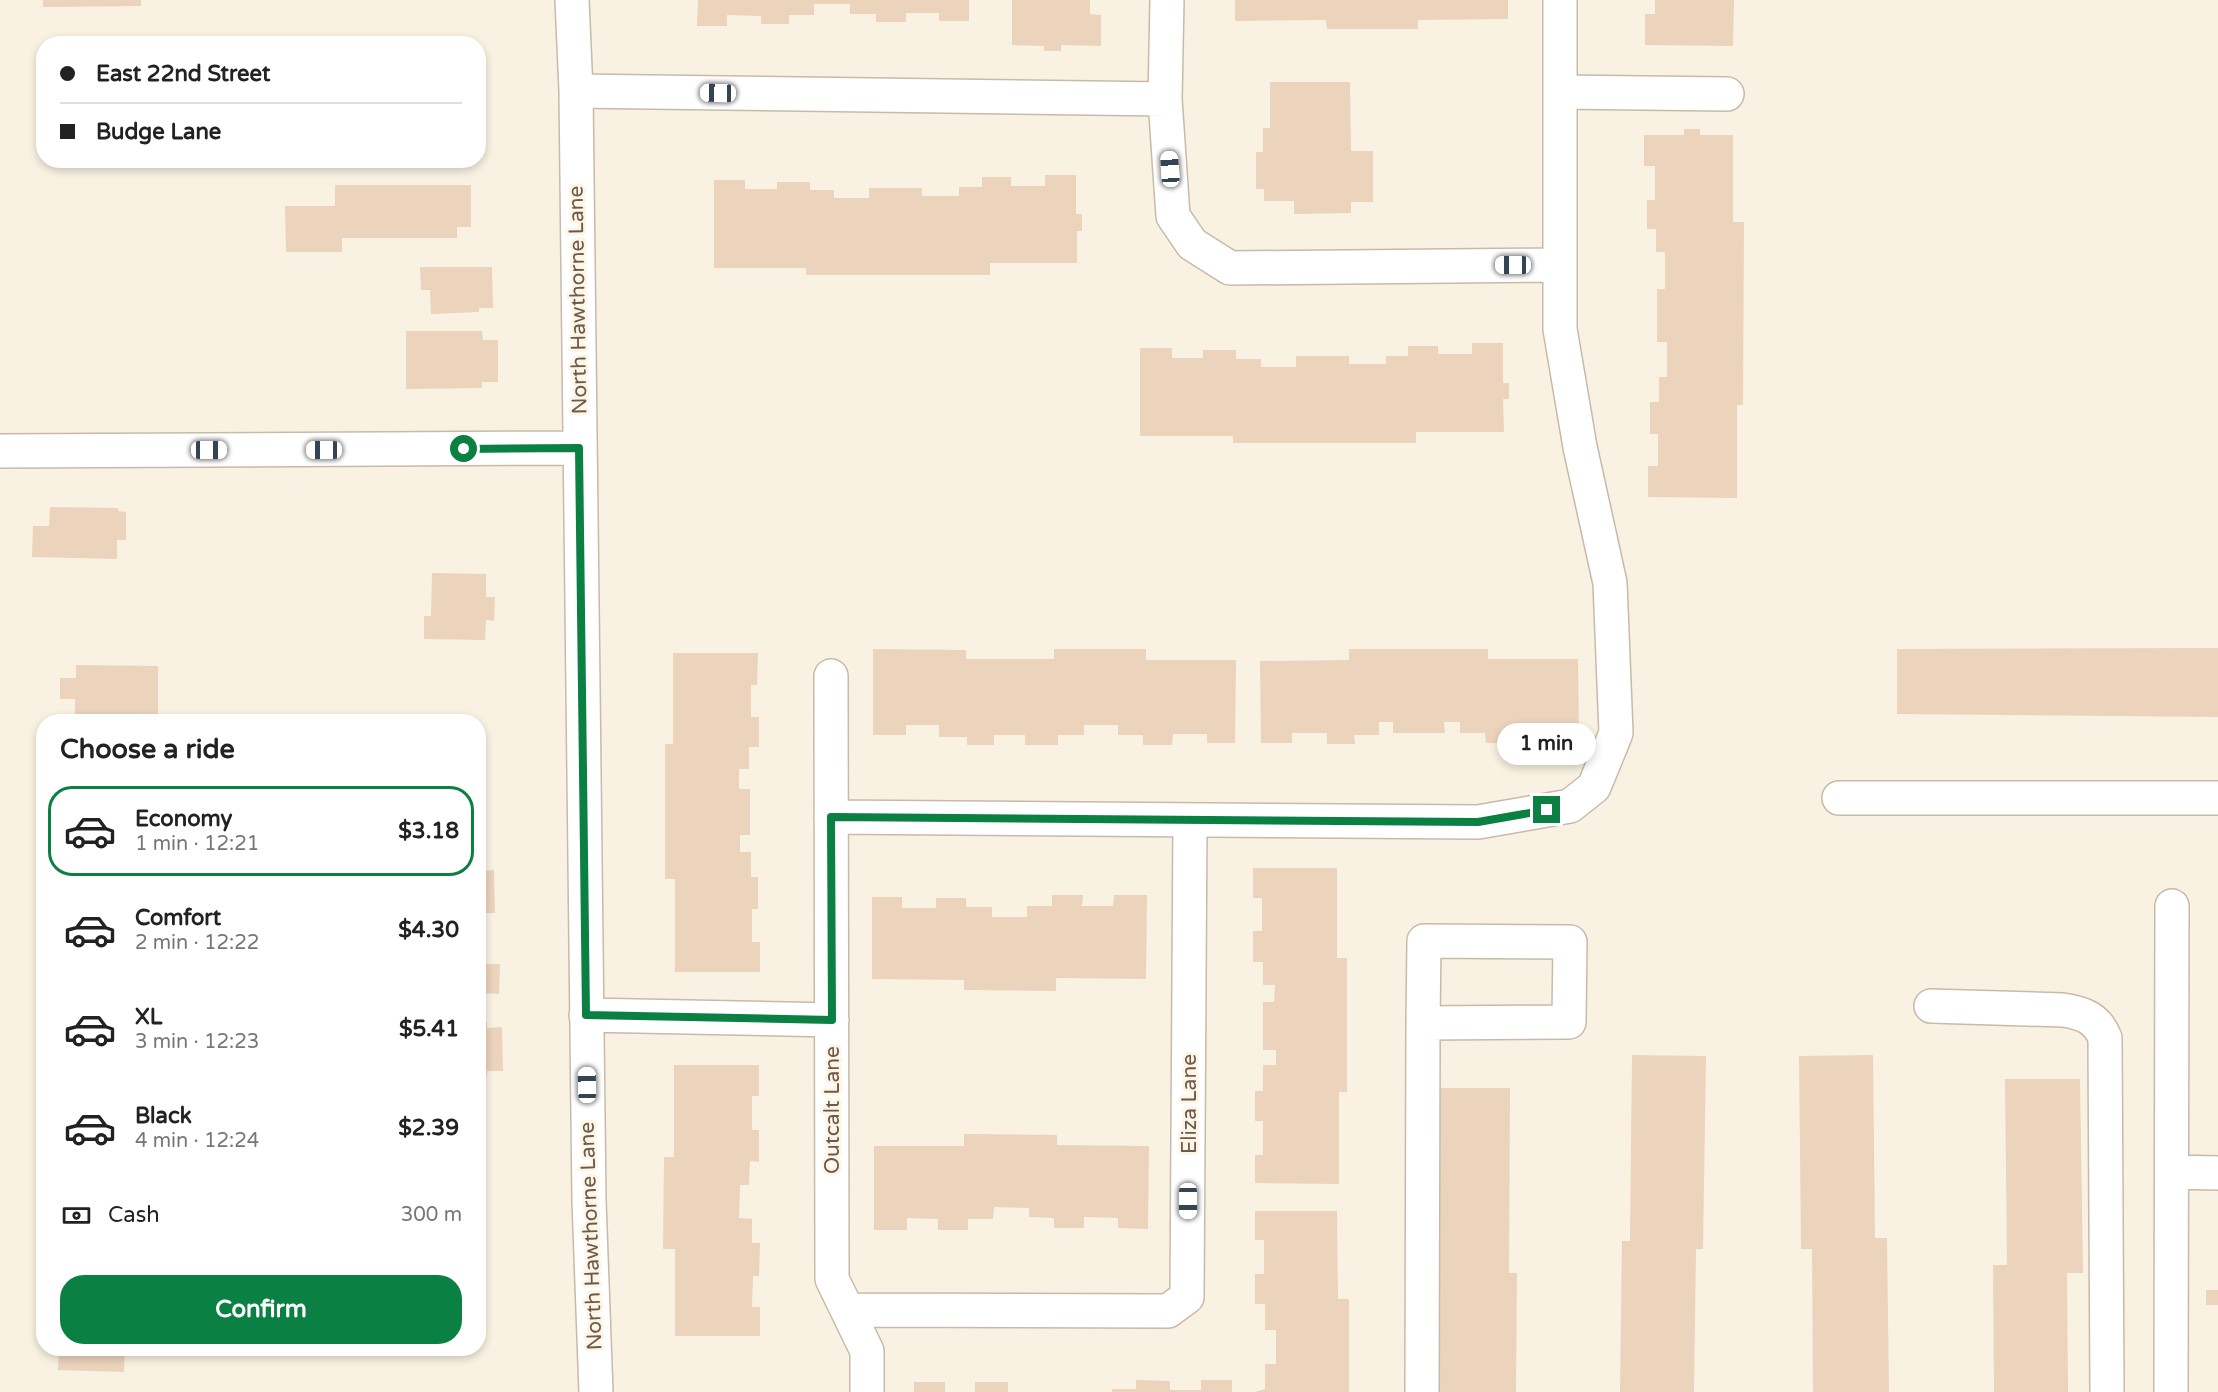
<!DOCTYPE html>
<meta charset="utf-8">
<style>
body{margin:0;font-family:"Varela Round",sans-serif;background:#f6f6f6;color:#222;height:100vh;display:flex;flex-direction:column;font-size:22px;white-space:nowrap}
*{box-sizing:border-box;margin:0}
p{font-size:20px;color:#767676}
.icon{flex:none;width:33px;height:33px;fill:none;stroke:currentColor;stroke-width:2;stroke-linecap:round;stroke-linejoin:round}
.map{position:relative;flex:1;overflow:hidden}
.details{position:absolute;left:36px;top:714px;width:450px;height:642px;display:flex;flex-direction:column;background:#fff;border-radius:24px;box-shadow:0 3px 9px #0003}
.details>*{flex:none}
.guide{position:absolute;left:36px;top:36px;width:450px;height:132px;border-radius:24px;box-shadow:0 3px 9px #0003;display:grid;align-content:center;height:132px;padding:0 24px;background:#fff}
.end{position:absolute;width:27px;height:27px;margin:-14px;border:8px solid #0b8043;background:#fff;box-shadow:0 0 0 3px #fff}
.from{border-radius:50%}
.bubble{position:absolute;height:42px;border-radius:21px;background:#fff;box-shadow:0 3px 9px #0003;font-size:20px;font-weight:800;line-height:42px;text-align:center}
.car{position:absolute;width:18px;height:36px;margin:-18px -9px;border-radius:8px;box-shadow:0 0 4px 2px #0007;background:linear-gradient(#fff 24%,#345 0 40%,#fff 0 76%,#345 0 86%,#fff 0)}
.guide b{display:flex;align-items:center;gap:21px;height:57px;font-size:22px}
.guide b+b{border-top:2px solid #e0e0e0}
.guide i{width:15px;height:15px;background:#222}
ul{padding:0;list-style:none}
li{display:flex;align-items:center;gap:18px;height:90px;margin:0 12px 9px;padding:0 12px;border:3px solid transparent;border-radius:24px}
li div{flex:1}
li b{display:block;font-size:22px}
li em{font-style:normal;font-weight:800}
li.selected{border-color:#0b8043}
li>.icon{width:54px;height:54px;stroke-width:1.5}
h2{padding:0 24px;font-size:27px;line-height:72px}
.pay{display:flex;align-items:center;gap:15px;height:66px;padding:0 24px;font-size:22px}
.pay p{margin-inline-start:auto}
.primary-button{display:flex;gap:12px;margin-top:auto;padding:12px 24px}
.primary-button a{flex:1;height:69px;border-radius:24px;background:#0b8043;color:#fff;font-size:24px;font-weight:800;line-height:69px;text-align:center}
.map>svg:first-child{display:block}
.building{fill:#ebd3bc}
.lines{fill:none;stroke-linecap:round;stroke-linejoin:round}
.minor-casing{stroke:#c8baaa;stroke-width:36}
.minor{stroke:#fff;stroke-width:33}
.route{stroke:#0b8043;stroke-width:8}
.labels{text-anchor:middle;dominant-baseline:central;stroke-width:6;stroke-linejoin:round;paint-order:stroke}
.street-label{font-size:21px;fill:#6d5a4b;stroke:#fdf6e7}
</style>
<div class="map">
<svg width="2218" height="1392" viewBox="0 0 2218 1392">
<rect width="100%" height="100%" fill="#f9f2e2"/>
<path class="building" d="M 43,0 L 141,0 L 141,6 L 43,7 Z
M 698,0 L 969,0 L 969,21 L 939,21 L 939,13 L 906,13 L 906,22 L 876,22 L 876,14 L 850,14 L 850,4 L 814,4 L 814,15 L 789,15 L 789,24 L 761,24 L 761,16 L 727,15 L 727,26 L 697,26 Z
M 1012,0 L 1090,0 L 1090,14 L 1101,15 L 1101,46 L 1061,45 L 1061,51 L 1044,51 L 1044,46 L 1012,45 Z
M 1235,0 L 1508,0 L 1508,19 L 1418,20 L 1418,29 L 1327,29 L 1326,20 L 1235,21 Z
M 1655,0 L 1734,0 L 1733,46 L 1645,45 L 1645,14 L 1655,14 Z
M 1270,82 L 1350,82 L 1351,151 L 1373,151 L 1373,202 L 1351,202 L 1351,213 L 1294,214 L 1294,201 L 1264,201 L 1264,189 L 1256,189 L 1256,152 L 1263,152 L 1263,128 L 1270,128 Z
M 1684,129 L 1700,129 L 1700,135 L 1733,135 L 1733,222 L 1744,222 L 1743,405 L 1737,405 L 1737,498 L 1648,497 L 1648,466 L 1658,466 L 1658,434 L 1650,434 L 1650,402 L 1659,402 L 1659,377 L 1667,377 L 1667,342 L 1657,342 L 1657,289 L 1665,289 L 1665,252 L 1656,252 L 1656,229 L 1647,229 L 1647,200 L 1655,200 L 1655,166 L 1644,166 L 1644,135 L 1684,135 Z
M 1045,175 L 1076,175 L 1076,214 L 1082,214 L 1082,231 L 1077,231 L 1077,263 L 990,263 L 990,275 L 806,275 L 806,268 L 714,268 L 714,180 L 745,180 L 745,189 L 777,189 L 777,182 L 810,182 L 810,190 L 834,190 L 834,198 L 869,198 L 869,188 L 922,188 L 922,196 L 959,196 L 959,187 L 982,187 L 982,177 L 1011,177 L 1011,186 L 1045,186 Z
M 335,185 L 471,185 L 471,227 L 457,227 L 457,238 L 342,238 L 342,252 L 286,252 L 285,206 L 335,206 Z
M 420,267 L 492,267 L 493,308 L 479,308 L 479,312 L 431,314 L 430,290 L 421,290 Z
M 406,331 L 482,331 L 483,340 L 498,340 L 498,382 L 482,382 L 482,388 L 406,389 Z
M 1472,343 L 1503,343 L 1503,383 L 1509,383 L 1509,399 L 1503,399 L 1504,432 L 1416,432 L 1416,443 L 1233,443 L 1233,436 L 1140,436 L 1140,348 L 1172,348 L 1172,358 L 1203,358 L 1203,350 L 1236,350 L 1236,359 L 1261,359 L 1261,367 L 1296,367 L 1296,356 L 1349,356 L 1349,364 L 1386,364 L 1386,356 L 1408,356 L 1408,346 L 1438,346 L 1438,354 L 1472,354 Z
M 50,507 L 118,508 L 118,511 L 126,512 L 126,540 L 117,540 L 117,559 L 32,557 L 33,526 L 49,526 Z
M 432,573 L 486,574 L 486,597 L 495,597 L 494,621 L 486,620 L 485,640 L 424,639 L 424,616 L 431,616 Z
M 2218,648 L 2218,717 L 1897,714 L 1897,649 Z
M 873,649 L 966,650 L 966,659 L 1054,659 L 1054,649 L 1146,649 L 1146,660 L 1236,660 L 1235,743 L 1207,743 L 1207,734 L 1173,734 L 1172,745 L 1143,745 L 1143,735 L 1118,735 L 1118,725 L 1084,725 L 1084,735 L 1058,735 L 1058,745 L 1025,745 L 1025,735 L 994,735 L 994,745 L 967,745 L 967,737 L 939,737 L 939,725 L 906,725 L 906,735 L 873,735 Z
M 1349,649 L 1488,649 L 1488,659 L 1578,659 L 1579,743 L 1547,743 L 1547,733 L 1516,733 L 1516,743 L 1486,743 L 1485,733 L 1460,733 L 1460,722 L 1444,722 L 1445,733 L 1393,733 L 1393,722 L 1379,722 L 1379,735 L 1354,735 L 1355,744 L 1327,744 L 1327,733 L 1292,733 L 1292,743 L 1261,743 L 1260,661 L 1349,660 Z
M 673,653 L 758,653 L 757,685 L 751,685 L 751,717 L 759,717 L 759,747 L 749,747 L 749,769 L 739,769 L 739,789 L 750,789 L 750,835 L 740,835 L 740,852 L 751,852 L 751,877 L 758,877 L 758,909 L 752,909 L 752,942 L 760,942 L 760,972 L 675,972 L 675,879 L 665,879 L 665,744 L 673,744 Z
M 76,665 L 158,666 L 158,715 L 75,714 L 75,699 L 60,699 L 60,678 L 76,678 Z
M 484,747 L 486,840 L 478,840 L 478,748 Z
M 1253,868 L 1337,868 L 1337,958 L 1347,958 L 1347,1092 L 1339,1092 L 1339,1184 L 1255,1183 L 1255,1155 L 1263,1155 L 1263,1121 L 1255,1121 L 1255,1091 L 1263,1091 L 1263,1065 L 1276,1065 L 1276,1050 L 1263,1050 L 1263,1002 L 1274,1002 L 1275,985 L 1263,985 L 1263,962 L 1253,962 L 1253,931 L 1262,931 L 1262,898 L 1253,898 Z
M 494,870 L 495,913 L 478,913 L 478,871 Z
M 1052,895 L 1083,895 L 1082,906 L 1113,906 L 1114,895 L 1147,895 L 1146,979 L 1056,978 L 1056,991 L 964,990 L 964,980 L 872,979 L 872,897 L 902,897 L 902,908 L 936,908 L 936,898 L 966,898 L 966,907 L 992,907 L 992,917 L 1027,917 L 1027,906 L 1052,906 Z
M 478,948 L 484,948 L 484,964 L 500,964 L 499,994 L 478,993 Z
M 478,1022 L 487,1022 L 487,1028 L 502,1027 L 503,1071 L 487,1071 L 487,1075 L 478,1075 Z
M 1632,1055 L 1706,1056 L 1703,1249 L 1696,1249 L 1694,1392 L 1620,1392 L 1622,1241 L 1630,1241 Z
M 1873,1055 L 1875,1238 L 1887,1238 L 1889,1392 L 1813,1392 L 1812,1249 L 1801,1249 L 1799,1056 Z
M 674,1065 L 759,1065 L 759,1096 L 752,1096 L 752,1130 L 759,1130 L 759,1162 L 750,1161 L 749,1185 L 740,1185 L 739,1218 L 752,1219 L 752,1243 L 760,1243 L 759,1276 L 753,1276 L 752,1307 L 760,1307 L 760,1336 L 675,1336 L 675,1249 L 663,1249 L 664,1157 L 674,1157 Z
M 2005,1079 L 2080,1079 L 2083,1273 L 2067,1273 L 2068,1392 L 1994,1392 L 1993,1265 L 2007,1265 Z
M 1435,1088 L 1510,1088 L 1509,1273 L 1517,1273 L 1516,1392 L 1440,1392 L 1440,1283 L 1433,1283 Z
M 964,1134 L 1057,1135 L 1057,1145 L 1149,1146 L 1148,1229 L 1118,1228 L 1118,1218 L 1084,1217 L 1084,1228 L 1054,1228 L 1054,1218 L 1029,1217 L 1029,1208 L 994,1207 L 993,1219 L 968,1219 L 968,1230 L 938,1230 L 938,1219 L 907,1218 L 907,1230 L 874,1230 L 874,1146 L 964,1146 Z
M 1255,1211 L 1337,1211 L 1338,1299 L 1349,1299 L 1349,1392 L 1255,1392 L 1265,1389 L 1265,1364 L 1276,1364 L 1276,1330 L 1265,1330 L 1265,1304 L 1255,1304 L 1255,1274 L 1264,1274 L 1264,1240 L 1255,1240 Z
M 2206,1290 L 2218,1290 L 2218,1305 L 2206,1305 Z
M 59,1348 L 125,1348 L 124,1372 L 58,1370 Z
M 1136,1380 L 1170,1381 L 1170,1390 L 1201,1390 L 1201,1380 L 1232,1380 L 1232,1392 L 1112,1392 L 1112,1389 L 1136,1389 Z
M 914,1382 L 945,1382 L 945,1392 L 914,1392 Z
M 975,1382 L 1008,1382 L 1008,1392 L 975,1392 Z"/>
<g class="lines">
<defs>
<path id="minor" d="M 572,0 L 576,91 L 589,1201 L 596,1392
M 1167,0 L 1165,99 L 1173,216 L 1192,244 L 1230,268 L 1560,265
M 576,91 L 1165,99
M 1560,92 L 1727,94
M 0,451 L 579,448
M 831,676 L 832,1279 L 867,1351 L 867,1392
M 1839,798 L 2218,798
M 831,817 L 1478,822 L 1570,806 L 1594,787 L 1616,733 L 1610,583 L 1580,447 L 1560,329 L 1560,0
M 1931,1006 L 2063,1010 C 2083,1013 2097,1018 2105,1038 L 2107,1392
M 586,1015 L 832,1020
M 2173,1172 L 2218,1173
M 848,1310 L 1168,1311 L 1187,1297 L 1190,820
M 1422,1392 L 1423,1023 L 1569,1022 L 1570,942 L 1424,941 L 1423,1023
M 2171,1392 L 2172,906"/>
</defs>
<use href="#minor" class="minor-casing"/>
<use href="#minor" class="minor"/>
</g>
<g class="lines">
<path class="route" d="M 464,449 L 579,448 L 586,1015 L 832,1020 L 831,817 L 1478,822 L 1547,810"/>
</g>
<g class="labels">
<g class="street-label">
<text transform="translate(578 300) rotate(-91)">North Hawthorne Lane</text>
<text transform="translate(1189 1104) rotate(-90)">Eliza Lane</text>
<text transform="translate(832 1110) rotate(-90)">Outcalt Lane</text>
<text transform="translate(591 1236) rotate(-92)">North Hawthorne Lane</text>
</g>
</g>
</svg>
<i class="end from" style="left:464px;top:449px"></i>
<i class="end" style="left:1547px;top:810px"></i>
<div class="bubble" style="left:1497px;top:723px;width:99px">1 min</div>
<i class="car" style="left:718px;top:93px;rotate:271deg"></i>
<i class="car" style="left:1170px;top:169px;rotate:356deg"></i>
<i class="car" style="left:1513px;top:265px;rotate:270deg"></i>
<i class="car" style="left:209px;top:450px;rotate:90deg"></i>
<i class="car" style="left:324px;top:450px;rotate:270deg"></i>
<i class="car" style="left:587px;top:1085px;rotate:359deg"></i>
<i class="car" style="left:1188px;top:1201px;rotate:180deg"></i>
<div class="guide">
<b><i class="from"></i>East 22nd Street</b>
<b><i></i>Budge Lane</b>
</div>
<section class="details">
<h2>Choose a ride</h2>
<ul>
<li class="selected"><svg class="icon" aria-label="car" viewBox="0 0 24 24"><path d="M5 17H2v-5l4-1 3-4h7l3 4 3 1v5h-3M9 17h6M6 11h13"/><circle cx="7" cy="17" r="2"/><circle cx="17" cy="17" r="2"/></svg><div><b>Economy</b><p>1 min · 12:21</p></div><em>$3.18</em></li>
<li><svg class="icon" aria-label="car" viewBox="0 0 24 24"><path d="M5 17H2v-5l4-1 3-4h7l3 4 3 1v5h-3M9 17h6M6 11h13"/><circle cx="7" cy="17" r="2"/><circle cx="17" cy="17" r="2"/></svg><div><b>Comfort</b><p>2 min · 12:22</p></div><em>$4.30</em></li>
<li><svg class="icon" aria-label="car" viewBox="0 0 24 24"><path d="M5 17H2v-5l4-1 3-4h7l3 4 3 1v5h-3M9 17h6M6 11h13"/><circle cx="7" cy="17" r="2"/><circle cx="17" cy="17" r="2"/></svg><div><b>XL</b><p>3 min · 12:23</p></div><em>$5.41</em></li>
<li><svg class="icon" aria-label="car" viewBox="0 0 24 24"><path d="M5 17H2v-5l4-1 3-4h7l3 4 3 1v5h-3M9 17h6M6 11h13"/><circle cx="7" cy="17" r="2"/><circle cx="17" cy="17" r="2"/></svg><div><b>Black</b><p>4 min · 12:24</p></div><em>$2.39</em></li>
</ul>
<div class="pay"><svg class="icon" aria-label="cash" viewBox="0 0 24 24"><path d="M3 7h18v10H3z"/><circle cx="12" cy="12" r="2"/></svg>Cash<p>300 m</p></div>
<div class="primary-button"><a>Confirm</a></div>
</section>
</div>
